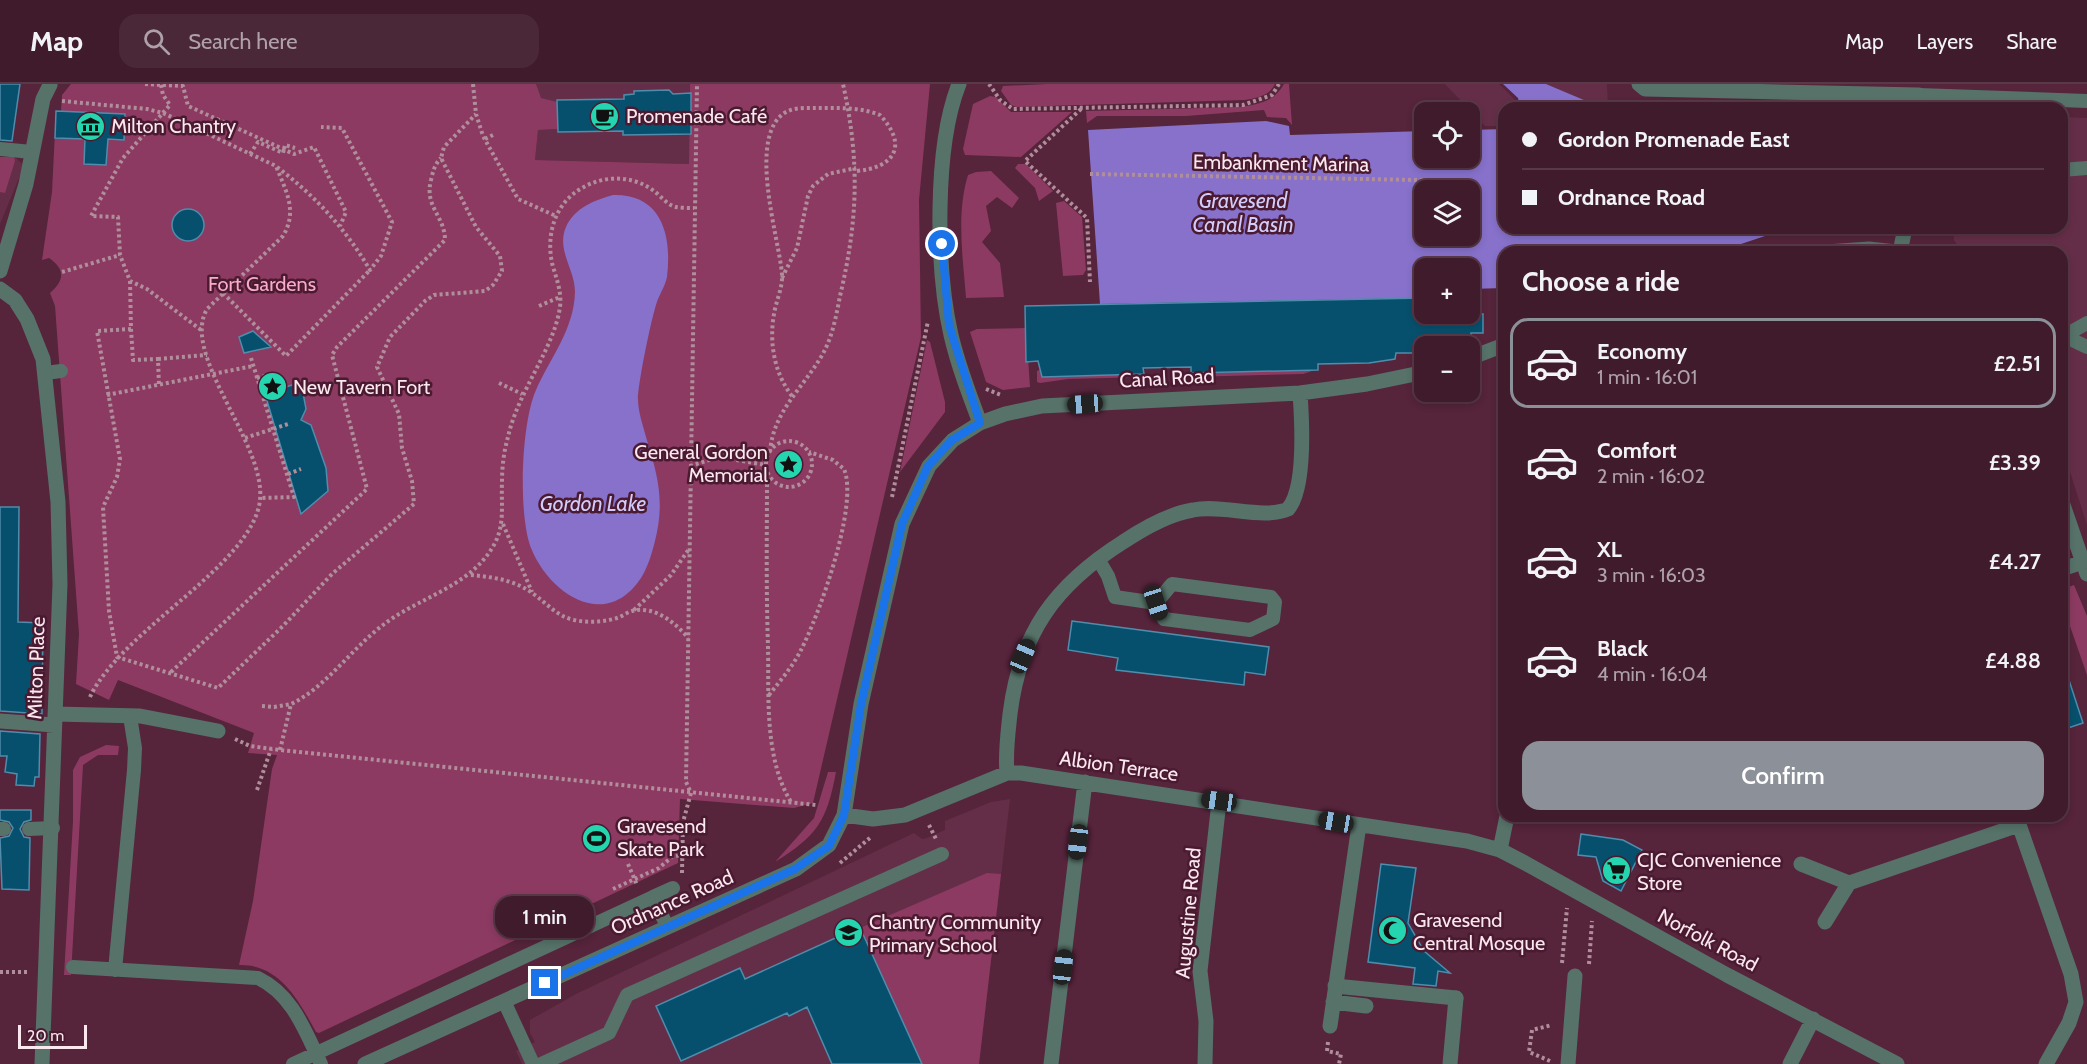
<!DOCTYPE html>
<meta charset="utf-8">
<style>
body{margin:0;font-family:Cabin,sans-serif;background:#4b2838;color:#f1f3f6;height:100vh;display:flex;flex-direction:column;font-size:22px;white-space:nowrap}
*{box-sizing:border-box;margin:0}
p{font-size:20px;color:#aea1a9}
.icon{flex:none;width:33px;height:33px;fill:none;stroke:currentColor;stroke-width:2;stroke-linecap:round;stroke-linejoin:round}
.map{position:relative;flex:1;overflow:hidden}
.panel{position:absolute;left:1498px;top:162px;width:570px;height:576px;display:flex;flex-direction:column;background:#401b2c;border-radius:18px;box-shadow:0 3px 9px #0003,0 0 0 2px #593948}
.panel>*{flex:none}
.hud{position:absolute;left:1498px;top:18px;width:570px;height:132px;border-radius:18px;box-shadow:0 3px 9px #0003,0 0 0 2px #593948;display:grid;align-content:center;height:132px;padding:0 24px;background:#401b2c}
.controls{position:absolute;left:1414px;top:18px;display:grid;gap:12px}
.controls a{display:grid;place-items:center;width:66px;height:66px;border-radius:12px;background:#401b2c;box-shadow:0 3px 9px #0003,0 0 0 2px #593948;font-size:30px}
.scale{position:absolute;left:18px;bottom:15px;width:69px;box-sizing:border-box;padding-left:6px;border:3px solid #fbe7ee;border-top:0;font-size:16px;line-height:21px;white-space:nowrap;color:#fbe7ee;-webkit-text-stroke:4px #4a1a31;paint-order:stroke}
.end{position:absolute;width:27px;height:27px;margin:-14px;border:8px solid #1a73e8;background:#fff;box-shadow:0 0 0 3px #fff}
.from{border-radius:50%}
.bubble{position:absolute;height:42px;border-radius:18px;background:#401b2c;box-shadow:0 3px 9px #0003,0 0 0 2px #593948;font-size:20px;font-weight:600;line-height:42px;text-align:center}
.car{position:absolute;width:18px;height:36px;margin:-18px -9px;border-radius:8px;box-shadow:0 0 4px 2px #0007;background:linear-gradient(#222 24%,#8ab4d8 0 40%,#222 0 76%,#8ab4d8 0 86%,#222 0)}
.hud b{display:flex;align-items:center;gap:21px;height:57px;font-size:22px}
.hud b+b{border-top:2px solid #593948}
.hud i{width:15px;height:15px;background:#f1f3f6}
ul{padding:0;list-style:none}
li{display:flex;align-items:center;gap:18px;height:90px;margin:0 12px 9px;padding:0 12px;border:3px solid transparent;border-radius:18px}
li div{flex:1}
li b{display:block;font-size:22px}
li em{font-style:normal;font-weight:600}
li.current{border-color:#8c9099}
li>.icon{width:54px;height:54px;stroke-width:1.5}
h2{padding:0 24px;font-size:27px;line-height:72px}
.cta{display:flex;gap:12px;margin-top:auto;padding:12px 24px}
.cta a{flex:1;height:69px;border-radius:18px;background:#8c9099;color:#fff;font-size:24px;font-weight:600;line-height:69px;text-align:center}
header{display:flex;align-items:center;gap:36px;box-sizing:border-box;height:84px;padding:0 30px;background:#401b2c;border-bottom:2px solid #593948}
header strong{font-size:28px}
nav{display:flex;gap:33px;margin-inline-start:auto;font-size:21px}
.search{width:420px;height:54px;background:#4b2838;display:flex;align-items:center;gap:15px;box-sizing:border-box;padding:0 21px;border-radius:18px;color:#aea1a9;font-size:22px}
.map>svg:first-child{display:block}
.built{fill:#652e48}
.green{fill:#8c3a61}
.water{fill:#8771cb;fill-rule:evenodd}
.building{fill:#07506d;stroke:#508cab;stroke-width:1.5}
.lines{fill:none;stroke-linecap:round;stroke-linejoin:round}
.path{stroke:#b08e9c;stroke-width:4;stroke-dasharray:3 3;stroke-linecap:butt}
.service{stroke:#567269;stroke-width:14}
.pedestrian{stroke:#567269;stroke-width:15}
.minor{stroke:#567269;stroke-width:15}
.route{stroke:#1a73e8;stroke-width:8}
.labels{text-anchor:middle;dominant-baseline:central;stroke-width:5;stroke-linejoin:round;paint-order:stroke}
.poi-label{font-size:20px;fill:#fbe7ee;stroke:#4a1a31;text-anchor:start}
.street-label{font-size:20px;fill:#fbe7ee;stroke:#4a1a31}
.park-label{font-size:20px;fill:#f7aaca;stroke:#4a1a31}
.water-label{font-size:21px;font-style:italic;fill:#d3cbfa;stroke:#4a1a31}
</style>
<header>
<strong>Map</strong>
<div class="search"><svg class="icon" aria-label="search" viewBox="0 0 24 24"><circle cx="10" cy="10" r="6"/><path d="M15 15l6 6"/></svg>Search here</div>
<nav><a>Map</a><a>Layers</a><a>Share</a></nav>
</header>
<div class="map">
<svg width="2087" height="980" viewBox="0 0 2087 980">
<rect width="100%" height="100%" fill="#56243b"/>
<path class="built" d="M 536,0 L 690,0 L 689,80 L 535,76 L 538,46 L 558,45 L 557,19 L 545,17 L 538,11 Z
M 1445,0 L 1499,0 L 1515,16 L 1517,24 L 1504,24 L 1504,42 L 1485,42 Z
M 1546,0 L 1607,0 L 1608,24 L 1603,24 Z
M 2063,33 L 2087,34 L 2087,441 L 2063,366 L 2062,168 L 1962,168 L 1954,156 L 1953,144 L 2062,144 Z
M 0,73 L 15,73 L 24,82 L 0,140 Z
M 1010,715 L 979,980 L 522,980 L 516,967 L 535,958 L 530,949 L 530,936 L 576,910 L 914,749 L 922,755 L 927,754 L 945,746 L 945,737 L 991,718 Z"/>
<path class="green" d="M 71,0 L 536,0 L 541,14 L 557,18 L 558,45 L 538,46 L 535,76 L 689,80 L 690,0 L 930,0 L 919,116 L 921,253 L 813,719 L 794,724 L 680,715 L 678,779 L 319,949 L 316,948 C 298,915 279,880 239,881 L 253,817 L 272,685 L 277,671 L 248,669 L 254,649 L 118,596 L 109,616 L 76,600 L 79,550 L 55,222 L 50,209 C 65,196 65,185 49,174 L 42,176 L 52,108 L 56,27 L 61,27 L 62,11 Z
M 1047,0 L 1275,0 C 1269,12 1257,14 1244,16 L 1016,23 L 1011,21 L 1001,7 L 1003,2 Z
M 1284,0 L 1289,0 L 1292,41 L 1286,34 L 1267,33 L 1264,26 L 1186,32 L 1097,32 L 1087,39 L 1086,27 L 1240,23 C 1259,20 1274,18 1284,0 Z
M 990,12 L 996,13 L 1011,28 L 1072,28 L 1021,73 L 965,71 L 963,65 L 973,20 Z
M 0,73 L 14,73 L 15,77 L 5,109 L 0,108 Z
M 1018,80 L 1026,80 L 1053,107 L 1039,117 L 1035,104 L 1015,84 Z
M 991,87 L 1019,114 L 1012,124 L 997,113 L 986,122 L 991,147 L 982,158 L 1000,179 L 1004,213 L 966,214 C 963,174 956,130 968,91 L 976,88 Z
M 1064,117 L 1082,133 L 1086,186 L 1083,191 L 1063,192 L 1056,119 Z
M 1026,244 L 1030,303 L 1003,306 L 986,298 L 970,248 L 977,245 Z
M 927,256 L 930,258 L 945,318 L 945,328 L 900,388 Z
M 1042,285 L 1042,293 L 1144,290 L 1143,293 L 1068,295 L 1040,299 L 1037,298 L 1037,287 Z
M 1315,286 L 1303,290 L 1189,293 L 1191,289 Z
M 2074,501 L 2087,532 L 2087,591 L 2063,522 L 2063,505 Z
M 106,661 L 119,662 L 118,671 L 98,671 L 83,681 L 71,891 L 64,891 L 73,737 L 73,686 L 80,673 Z
M 828,688 L 836,688 C 827,737 817,752 775,778 L 814,734 Z
M 987,789 L 1001,790 L 979,980 L 922,980 L 860,844 Z"/>
<path class="water" d="M 1503,0 L 1546,0 L 1603,24 L 1520,24 L 1518,14 Z
M 1266,37 L 1289,42 L 1290,51 L 1425,47 L 1425,74 L 1470,74 L 1470,46 L 1504,45 L 1504,144 L 1789,144 L 1717,168 L 1504,168 L 1504,204 L 1470,205 L 1470,184 L 1425,184 L 1425,214 L 1100,220 L 1088,46 ZM 1425,106 L 1470,106 L 1470,152 L 1425,152 Z
M 613,111 C 662,110 672,151 667,193 C 665,202 661,208 658,215 C 652,230 638,300 638,315 C 638,328 643,341 646,353 C 658,392 665,417 655,457 C 652,469 648,483 641,494 C 606,547 550,511 531,464 C 518,431 521,339 536,306 C 550,274 574,246 575,208 C 575,185 556,166 566,143 C 574,124 595,116 613,111 Z"/>
<path class="building" d="M 0,0 L 20,0 L 12,57 L 0,56 Z
M 669,6 L 673,10 L 691,9 L 691,50 L 623,51 L 623,47 L 558,48 L 557,16 L 624,15 L 624,11 L 634,10 L 634,7 Z
M 56,27 L 125,30 L 124,56 L 108,55 L 106,81 L 84,80 L 85,55 L 55,54 Z
M172 141a16 16 0 1 1 32 0a16 16 0 1 1-32 0Z
M 1425,214 L 1425,230 L 1483,230 L 1483,249 L 1471,249 L 1471,255 L 1445,254 L 1445,262 L 1420,262 L 1420,269 L 1396,269 L 1395,275 L 1369,279 L 1318,280 L 1318,286 L 1191,289 L 1191,283 L 1143,284 L 1144,290 L 1042,293 L 1038,277 L 1026,278 L 1025,222 Z
M 253,247 L 271,263 L 244,269 L 239,253 Z
M 301,298 L 306,325 L 301,336 L 311,341 L 326,384 L 328,407 L 301,430 L 265,310 Z
M 0,423 L 19,423 L 18,538 L 43,539 L 42,630 L 0,627 Z
M 1072,537 L 1269,563 L 1265,591 L 1245,588 L 1244,601 L 1116,586 L 1118,574 L 1068,566 Z
M 2066,587 L 2083,639 L 2062,646 L 2062,588 Z
M 0,647 L 40,650 L 39,693 L 35,693 L 34,702 L 16,701 L 17,690 L 5,688 L 7,672 L 0,672 Z
M 0,726 L 31,726 L 31,736 L 24,738 L 20,745 L 24,753 L 30,754 L 29,806 L 2,805 L 0,754 L 9,752 L 13,744 L 9,738 L 0,736 Z
M 1581,750 L 1623,756 L 1642,766 L 1621,807 L 1603,797 L 1596,773 L 1578,771 Z
M 1381,780 L 1416,784 L 1408,839 L 1424,867 L 1450,889 L 1438,887 L 1436,902 L 1413,900 L 1415,884 L 1368,878 Z
M 862,848 L 922,980 L 832,980 L 807,923 L 789,932 L 787,929 L 681,977 L 656,922 L 740,884 L 745,895 L 842,851 L 844,856 Z"/>
<g class="lines">
<path class="path" d="M 145,0 L 183,2 L 188,22 L 294,70 L 314,63 L 346,128 L 340,142
M 473,0 L 476,30 L 483,52 L 518,115 L 556,132
M 989,0 L 1000,16 L 1013,25 L 1243,21 L 1272,11 L 1279,0
M 161,1 L 163,11 L 170,21 L 123,74 L 91,132 L 118,133 L 120,171 L 130,197 L 147,205 L 201,246
M 62,17 L 147,25 L 163,29 L 276,82 C 286,107 298,127 283,152 L 207,225 C 180,271 266,359 260,416 C 253,481 122,545 90,613
M 1081,25 L 1025,77 L 1087,134 L 1090,198
M 485,55 L 493,51
M 284,65 L 285,61 L 295,64
M 250,70 L 258,58 L 283,69 L 284,65
M 277,83 C 315,112 345,144 370,186 L 381,172 L 392,138 L 342,44 L 321,43
M 1090,90 L 1472,97
M 62,188 L 120,171
M 782,194 L 797,164 L 808,112 L 813,102 L 828,90 L 856,84
M 130,197 L 131,245 L 97,247 L 120,375 L 117,393 L 103,423 L 109,527 L 117,573 L 218,604 L 283,542 L 332,490 L 414,420 L 412,397 L 402,364 L 399,330 L 377,283 L 390,253 L 425,217 L 434,211 L 485,207 L 493,201 L 502,187 L 500,172 L 476,143 L 441,74 L 444,63 L 476,30
M 223,209 L 286,272 L 370,186
M 539,222 L 560,213
M 131,245 L 133,276 L 158,275 L 159,302
M 251,274 L 294,413 L 260,414
M 158,275 L 207,271
M 257,294 L 268,291
M 499,299 L 522,310
M 986,305 L 1001,311
M 107,311 L 253,282
M 792,312 C 774,289 769,258 774,230 C 776,217 783,203 782,190 C 779,154 746,51 786,28 C 795,23 807,24 817,24 C 838,24 860,23 880,31 C 909,62 894,84 856,87
M 245,354 L 288,340
M766 380a23 23 0 1 1 46 0a23 23 0 1 1-46 0Z
M 770,368 C 773,328 802,305 821,273 C 832,255 836,233 840,212 C 858,136 860,77 843,0
M 690,382 L 719,373 L 766,381
M 767,388 C 767,446 766,504 768,562 C 769,612 764,674 791,718
M 288,390 L 301,385
M 892,413 L 928,237
M 503,440 L 532,508
M 471,491 C 492,493 515,496 532,509 C 547,519 556,532 574,536 C 589,539 606,538 620,533 C 624,531 628,528 632,527 C 654,521 676,539 688,554
M 634,526 L 671,491 L 689,465
M 171,588 L 367,405 L 332,271 L 337,263 L 445,156 C 445,132 424,123 431,96 C 433,87 435,80 441,74
M 769,611 C 780,597 793,582 801,566 C 819,531 859,421 844,385 L 833,376 L 809,368
M 262,622 L 274,623 L 291,620
M 235,655 L 250,662 L 280,666 L 816,721
M 280,666 L 291,620 C 327,603 353,562 387,538 C 423,512 473,501 495,459 C 505,439 501,420 502,398 C 502,382 504,367 508,353 C 518,307 554,265 560,223 C 562,207 556,194 552,179 C 546,150 555,119 582,104 C 604,91 633,91 654,107 C 661,112 667,121 676,123 C 681,124 688,124 694,124
M 257,706 L 271,665
M 929,741 L 936,755
M 840,779 L 871,753
M 628,780 L 637,801
M 682,789 L 683,738 L 691,709 L 686,698 L 697,0
M 613,805 L 659,784 L 673,772 L 683,771
M 1562,879 L 1567,824
M 1589,880 L 1592,837
M 0,888 L 29,888
M 1328,958 L 1327,967 L 1341,970 L 1339,980
M 1550,977 L 1529,968 L 1532,946 L 1552,941"/>
<path class="service" d="M 1919,11 L 2087,17
M 0,65 L 32,68
M 2062,86 L 2087,84
M 2064,252 L 2087,263
M 2062,253 L 2087,239
M 45,289 L 61,287
M 1098,475 L 1108,492 L 1115,513 L 1156,519
M 1172,500 L 1271,513 L 1275,518 L 1273,535 L 1250,546 L 1164,535 L 1156,519 Z
M 0,745 L 4,745
M 29,745 L 53,744
M 653,813 L 673,804
M 73,883 L 258,894 C 293,911 305,947 321,980
M 115,886 L 134,686 L 135,664 L 130,632
M 504,917 L 533,980
M 293,980 L 653,813 L 667,842
M 541,980 L 609,949 L 627,911 L 942,770"/>
<path class="pedestrian" d="M 1335,902 L 1456,914"/>
<path class="minor" d="M 959,0 C 934,63 936,185 951,251 C 958,281 969,310 980,339
M 1639,0 L 1645,5 L 1919,11 L 1918,24
M 1826,168 L 1869,165 L 1896,168
M 1900,168 L 1905,144
M 0,187 L 26,100 L 43,15 L 50,1
M 0,205 L 15,216 L 27,235 L 43,275 L 58,418 L 60,500 L 42,980
M 1470,274 L 1504,261
M 2062,418 L 2087,490
M 2062,485 L 2083,478
M 55,630 L 140,632 L 218,647
M 0,637 L 54,641
M 1007,689 C 1005,670 1008,649 1010,630 C 1020,549 1055,501 1123,458 C 1144,444 1168,430 1193,426 C 1222,420 1263,436 1288,425 C 1306,404 1302,337 1300,309
M 844,731 L 873,735 L 905,731 L 1007,689 L 1021,689 L 1467,757 L 1500,766 L 1525,779 L 1727,891 L 1897,980
M 2016,732 L 2071,890 L 2076,918 L 2069,939 L 2046,980
M 1500,766 L 1507,732
M 1801,780 L 1849,799 L 1825,838
M 1849,799 L 2019,741
M 1333,918 L 1366,922
M 1330,942 L 1359,741
M 365,980 L 796,785 L 829,761 L 844,731 L 861,620 L 902,440 L 929,382 L 953,356 L 980,339 L 1005,330 L 1042,322 L 1300,309 L 1367,300 L 1425,288
M 1051,980 L 1085,698
M 1205,980 L 1206,937 L 1200,887 L 1219,718
M 1450,980 L 1456,914
M 1568,980 L 1575,892
M 1790,980 L 1813,935"/>
</g>
<g class="lines">
<path class="route" d="M 545,899 L 795,785 L 829,762 L 844,731 L 861,620 L 902,440 L 928,382 L 952,356 L 980,339 L 949,241 L 942,160"/>
</g>
<defs>
<symbol id="cafe-disc" viewBox="-11 -11 22 22"><circle r="9.5" fill="#24d5af" stroke="#4a1a31"/><path d="M-5.5-4.5H6V0H3Q3 3.5 0 3.5H-2.5Q-5.5 3.5-5.5 0ZM3-3.2v2h1.7v-2ZM-6 4.5H4V6H-6Z" fill="#111"/></symbol>
<symbol id="museum-disc" viewBox="-11 -11 22 22"><circle r="9.5" fill="#24d5af" stroke="#4a1a31"/><path d="M0-6L6-3V-2H-6V-3ZM-5-1h2V3h-2ZM-1-1h2V3h-2ZM3-1h2V3H3ZM-6 4H6V6H-6Z" fill="#111"/></symbol>
<symbol id="sight-disc" viewBox="-11 -11 22 22"><circle r="9.5" fill="#24d5af" stroke="#4a1a31"/><path d="M0-6L1.8-2.2L6-1.7L2.9 1.2L3.7 5.4L0 3.3L-3.7 5.4L-2.9 1.2L-6-1.7L-1.8-2.2Z" fill="#111"/></symbol>
<symbol id="stadium-disc" viewBox="-11 -11 22 22"><circle r="9.5" fill="#24d5af" stroke="#4a1a31"/><path d="M0-5a6.5 5 0 1 0 0 10a6.5 5 0 1 0 0-10ZM-3.5-1.8h7v3.6h-7Z" fill="#111"/></symbol>
<symbol id="supermarket-disc" viewBox="-11 -11 22 22"><circle r="9.5" fill="#24d5af" stroke="#4a1a31"/><path d="M-6-5.5h2.5l.6 2H6L4.5 2H-2.5L-4.4-4H-6ZM-1.5 3.2a1.3 1.3 0 1 0 .1 0ZM3 3.2a1.3 1.3 0 1 0 .1 0Z" fill="#111"/></symbol>
<symbol id="mosque-disc" viewBox="-11 -11 22 22"><circle r="9.5" fill="#24d5af" stroke="#4a1a31"/><path d="M3.5-4.9A6 6 0 1 0 3.5 4.9A5 5 0 1 1 3.5-4.9Z" fill="#111"/></symbol>
<symbol id="school-disc" viewBox="-11 -11 22 22"><circle r="9.5" fill="#24d5af" stroke="#4a1a31"/><path d="M0-5L7-2L0 1L-7-2ZM-4 1L0 2.5L4 1V4Q0 6-4 4Z" fill="#111"/></symbol>
</defs>
<g fill-rule="evenodd">
<use href="#cafe-disc" x="588" y="16" width="33" height="33"/>
<use href="#museum-disc" x="74" y="26" width="33" height="33"/>
<use href="#sight-disc" x="256" y="286" width="33" height="33"/>
<use href="#sight-disc" x="772" y="364" width="33" height="33"/>
<use href="#stadium-disc" x="580" y="738" width="33" height="33"/>
<use href="#supermarket-disc" x="1600" y="770" width="33" height="33"/>
<use href="#mosque-disc" x="1376" y="830" width="33" height="33"/>
<use href="#school-disc" x="832" y="832" width="33" height="33"/>
</g>
<g class="labels">
<g class="poi-label">
<text x="626" y="32">Promenade Café</text>
<text x="111" y="42">Milton Chantry</text>
<text x="293" y="303">New Tavern Fort</text>
<text x="768" y="368" text-anchor="end">General Gordon<tspan x="768" dy="23">Memorial</tspan></text>
<text x="617" y="742">Gravesend<tspan x="617" dy="23">Skate Park</tspan></text>
<text x="1637" y="776">CJC Convenience<tspan x="1637" dy="23">Store</tspan></text>
<text x="1413" y="836">Gravesend<tspan x="1413" dy="23">Central Mosque</tspan></text>
<text x="869" y="838">Chantry Community<tspan x="869" dy="23">Primary School</tspan></text>
</g>
<g class="street-label">
<text transform="translate(1281 79) rotate(1)">Embankment Marina</text>
<text transform="translate(1167 294) rotate(-3)">Canal Road</text>
<text transform="translate(36 584) rotate(-88)">Milton Place</text>
<text transform="translate(1119 682) rotate(8)">Albion Terrace</text>
<text transform="translate(672 818) rotate(-24)">Ordnance Road</text>
<text transform="translate(1188 829) rotate(-85)">Augustine Road</text>
<text transform="translate(1708 856) rotate(28)">Norfolk Road</text>
</g>
<g class="park-label">
<text x="262" y="200">Fort Gardens</text>
</g>
<g class="water-label">
<text x="1243" y="116">Gravesend<tspan x="1243" dy="24">Canal Basin</tspan></text>
<text x="593" y="419">Gordon Lake</text>
</g>
</g>
</svg>
<div class="controls">
<a><svg class="icon" aria-label="locate" viewBox="0 0 24 24"><circle cx="12" cy="12" r="6"/><path d="M12 2v4M12 18v4M2 12h4M18 12h4"/></svg></a>
<a><svg class="icon" aria-label="layers" viewBox="0 0 24 24"><path d="M12 4l9 5-9 5-9-5zM3 14l9 5 9-5"/></svg></a>
<a>+</a>
<a>−</a>
</div>
<div class="scale">20 m</div>
<i class="end from" style="left:942px;top:160px"></i>
<i class="end" style="left:545px;top:899px"></i>
<div class="bubble" style="left:495px;top:812px;width:99px">1 min</div>
<i class="car" style="left:1085px;top:320px;rotate:266deg"></i>
<i class="car" style="left:1156px;top:519px;rotate:162deg"></i>
<i class="car" style="left:1023px;top:572px;rotate:23deg"></i>
<i class="car" style="left:1219px;top:717px;rotate:278deg"></i>
<i class="car" style="left:1336px;top:738px;rotate:280deg"></i>
<i class="car" style="left:1078px;top:758px;rotate:187deg"></i>
<i class="car" style="left:1063px;top:883px;rotate:7deg"></i>
<div class="hud">
<b><i class="from"></i>Gordon Promenade East</b>
<b><i></i>Ordnance Road</b>
</div>
<section class="panel">
<h2>Choose a ride</h2>
<ul>
<li class="current"><svg class="icon" aria-label="car" viewBox="0 0 24 24"><path d="M5 17H2v-5l4-1 3-4h7l3 4 3 1v5h-3M9 17h6M6 11h13"/><circle cx="7" cy="17" r="2"/><circle cx="17" cy="17" r="2"/></svg><div><b>Economy</b><p>1 min · 16:01</p></div><em>£2.51</em></li>
<li><svg class="icon" aria-label="car" viewBox="0 0 24 24"><path d="M5 17H2v-5l4-1 3-4h7l3 4 3 1v5h-3M9 17h6M6 11h13"/><circle cx="7" cy="17" r="2"/><circle cx="17" cy="17" r="2"/></svg><div><b>Comfort</b><p>2 min · 16:02</p></div><em>£3.39</em></li>
<li><svg class="icon" aria-label="car" viewBox="0 0 24 24"><path d="M5 17H2v-5l4-1 3-4h7l3 4 3 1v5h-3M9 17h6M6 11h13"/><circle cx="7" cy="17" r="2"/><circle cx="17" cy="17" r="2"/></svg><div><b>XL</b><p>3 min · 16:03</p></div><em>£4.27</em></li>
<li><svg class="icon" aria-label="car" viewBox="0 0 24 24"><path d="M5 17H2v-5l4-1 3-4h7l3 4 3 1v5h-3M9 17h6M6 11h13"/><circle cx="7" cy="17" r="2"/><circle cx="17" cy="17" r="2"/></svg><div><b>Black</b><p>4 min · 16:04</p></div><em>£4.88</em></li>
</ul>
<div class="cta"><a>Confirm</a></div>
</section>
</div>
